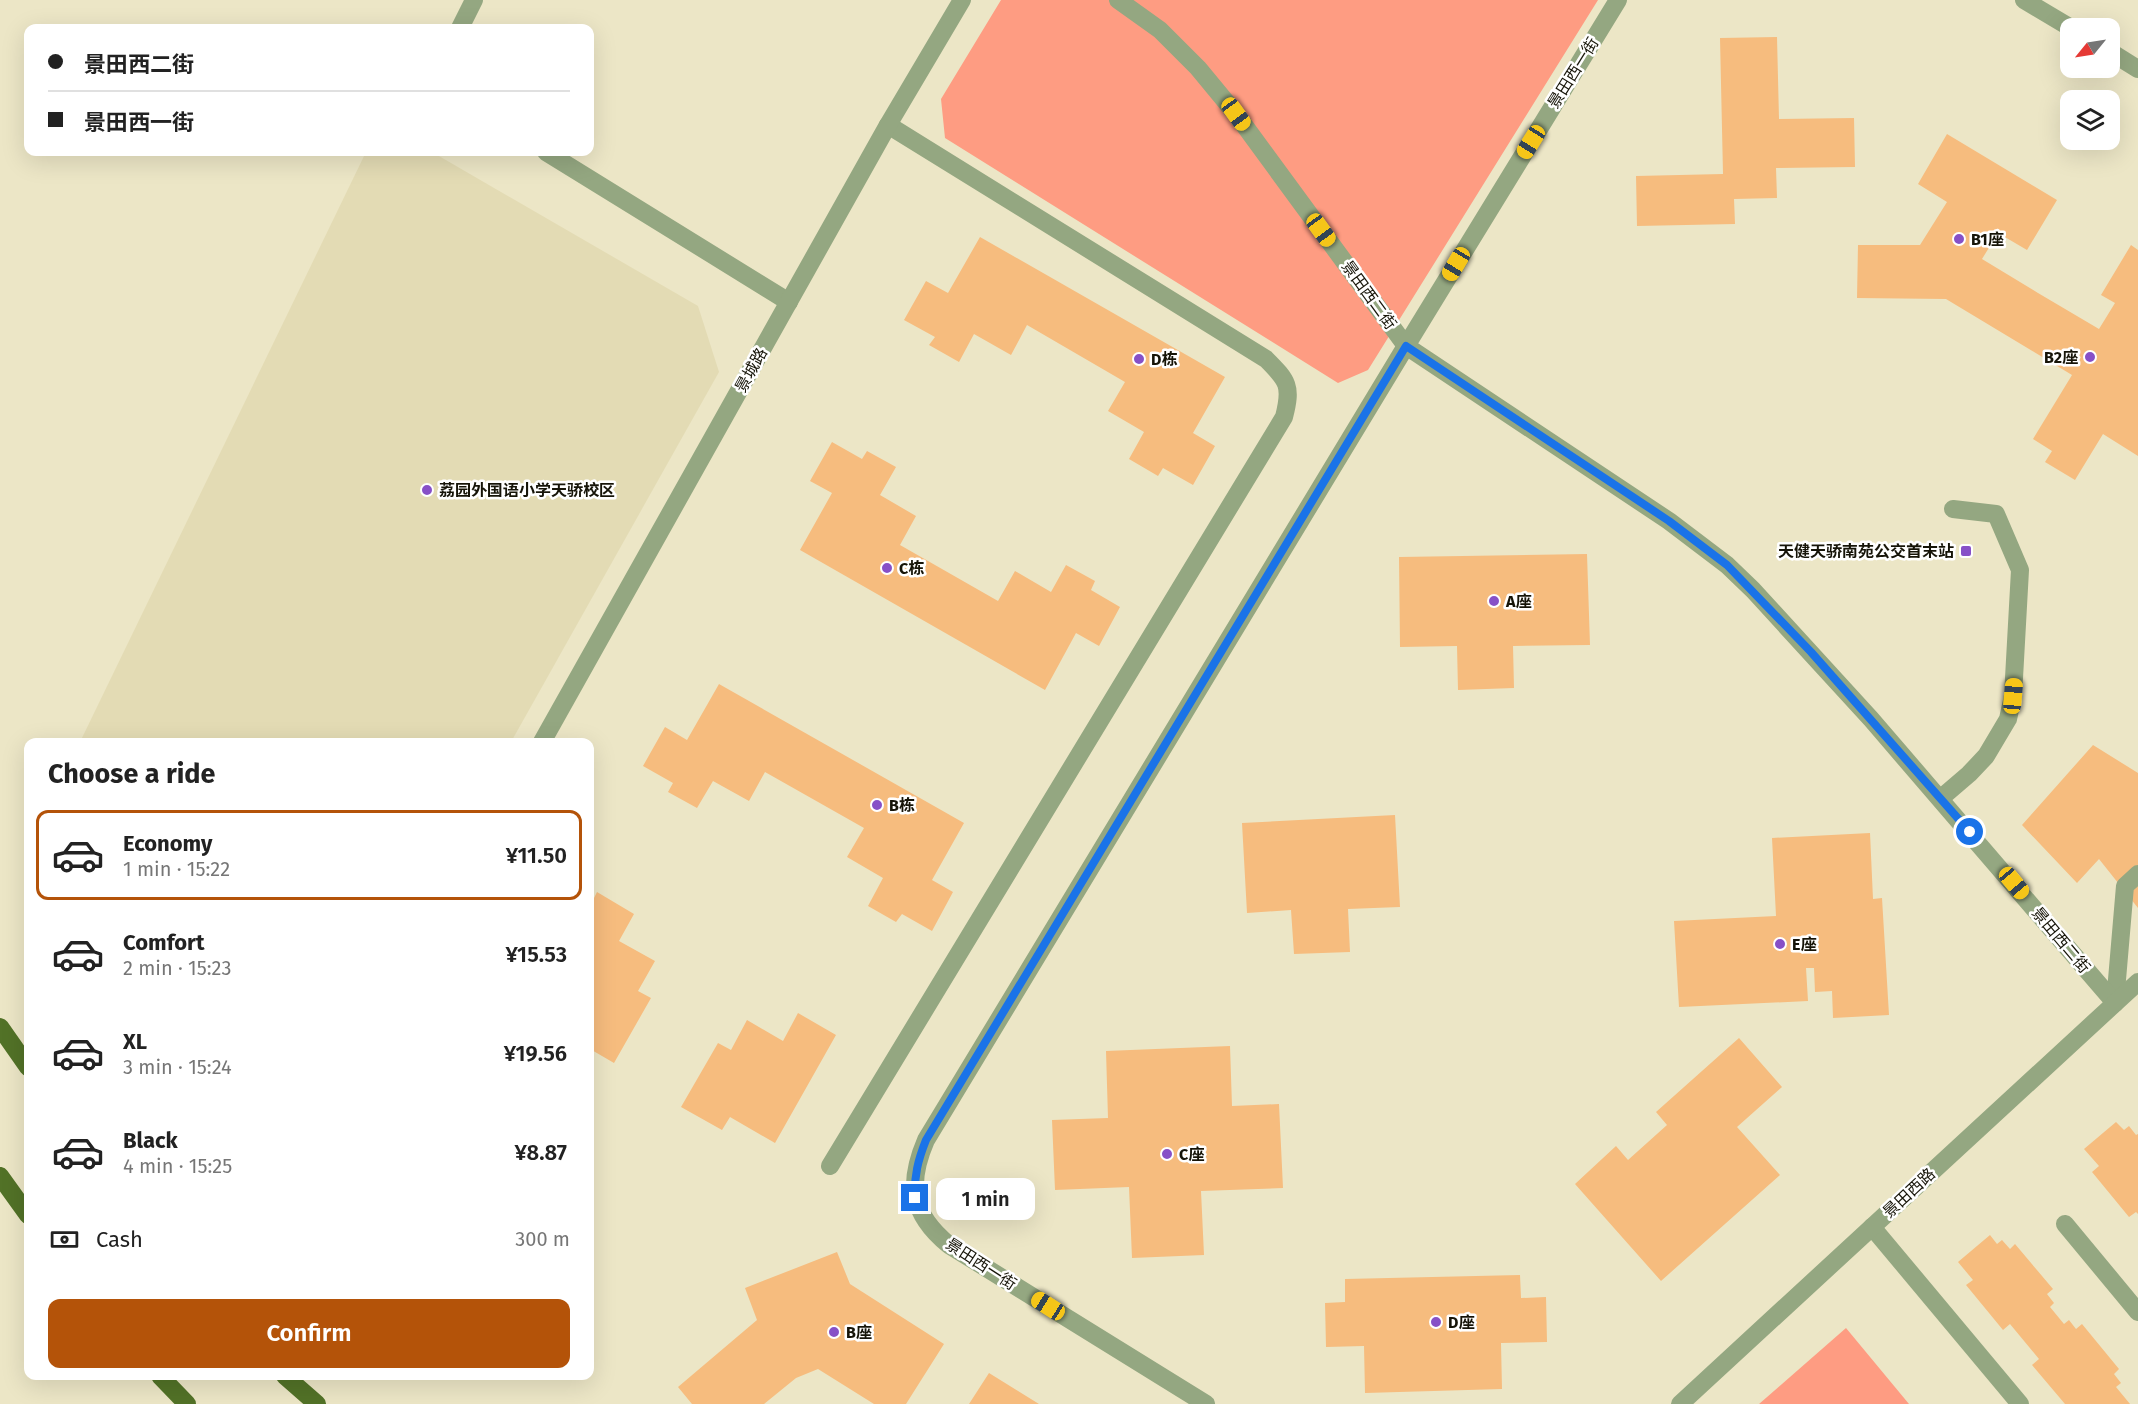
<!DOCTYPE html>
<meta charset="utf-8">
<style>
body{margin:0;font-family:"Fira Sans","Noto Sans SC",sans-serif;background:#f2f2f2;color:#222;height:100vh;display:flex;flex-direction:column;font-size:22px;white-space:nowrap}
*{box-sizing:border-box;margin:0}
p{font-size:20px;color:#767676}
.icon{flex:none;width:33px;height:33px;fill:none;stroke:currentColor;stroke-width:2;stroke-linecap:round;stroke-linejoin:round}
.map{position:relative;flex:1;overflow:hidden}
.panel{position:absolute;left:24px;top:738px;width:570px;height:642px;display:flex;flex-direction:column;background:#fff;border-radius:12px;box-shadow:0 6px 24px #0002}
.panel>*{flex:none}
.hud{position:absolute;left:24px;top:24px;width:570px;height:132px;border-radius:12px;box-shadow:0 6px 24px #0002;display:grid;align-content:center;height:132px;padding:0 24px;background:#fff}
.needle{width:39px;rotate:240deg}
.controls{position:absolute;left:2060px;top:18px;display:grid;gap:12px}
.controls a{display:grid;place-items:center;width:60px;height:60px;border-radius:12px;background:#fff;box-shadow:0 6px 24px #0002;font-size:30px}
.end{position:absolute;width:27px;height:27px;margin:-14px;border:8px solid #1a73e8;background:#fff;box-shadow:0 0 0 3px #fff}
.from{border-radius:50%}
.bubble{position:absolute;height:42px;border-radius:12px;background:#fff;box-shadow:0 6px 24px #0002;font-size:20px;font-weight:600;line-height:42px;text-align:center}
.car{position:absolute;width:18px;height:36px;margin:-18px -9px;border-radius:8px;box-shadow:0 0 4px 2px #0007;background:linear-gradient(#f5c518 24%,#345 0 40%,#f5c518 0 76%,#345 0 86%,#f5c518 0)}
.hud b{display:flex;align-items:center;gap:21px;height:57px;font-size:22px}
.hud b+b{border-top:2px solid #e0e0e0}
.hud i{width:15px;height:15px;background:#222}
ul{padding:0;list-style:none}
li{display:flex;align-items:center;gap:18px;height:90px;margin:0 12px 9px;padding:0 12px;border:3px solid transparent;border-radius:12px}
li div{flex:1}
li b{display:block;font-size:22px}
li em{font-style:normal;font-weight:600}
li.active{border-color:#b45309}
li>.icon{width:54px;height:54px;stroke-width:1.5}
h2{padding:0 24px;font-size:27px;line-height:72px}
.pay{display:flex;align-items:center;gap:15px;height:66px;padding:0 24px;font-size:22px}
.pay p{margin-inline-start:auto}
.action{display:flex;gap:12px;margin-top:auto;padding:12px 24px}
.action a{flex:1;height:69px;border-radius:12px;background:#b45309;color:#fff;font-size:24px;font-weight:600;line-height:69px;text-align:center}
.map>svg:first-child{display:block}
.built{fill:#e3dbb4}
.green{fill:#fe9c82}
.building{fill:#f6bc7e}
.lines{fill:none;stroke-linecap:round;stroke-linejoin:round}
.service{stroke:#94a781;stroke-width:18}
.minor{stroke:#94a781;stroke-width:18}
.tertiary{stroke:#94a781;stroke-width:18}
.primary{stroke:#527227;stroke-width:18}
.route{stroke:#1a73e8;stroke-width:8}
.poi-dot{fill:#8750c7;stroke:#fff;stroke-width:2}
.labels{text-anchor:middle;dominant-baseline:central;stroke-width:5;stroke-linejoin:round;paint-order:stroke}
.street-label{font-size:16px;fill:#161408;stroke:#fff}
.poi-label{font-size:16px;font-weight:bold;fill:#161408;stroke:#fff;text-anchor:start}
</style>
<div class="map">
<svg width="2138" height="1404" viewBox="0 0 2138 1404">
<rect width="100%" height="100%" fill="#ece6c6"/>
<path class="built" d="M 366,152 L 432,152 L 698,306 L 719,372 L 511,742 L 80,742 Z"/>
<path class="green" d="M 1001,0 L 1598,0 L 1368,370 L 1338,383 L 945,138 L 941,99 Z
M 1846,1328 L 1909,1404 L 1759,1404 Z"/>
<path class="building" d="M 1777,37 L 1779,119 L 1854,118 L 1855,167 L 1776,168 L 1777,198 L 1734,199 L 1735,224 L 1637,226 L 1636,176 L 1723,174 L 1720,38 Z
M 1947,134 L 2057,200 L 2027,250 L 1998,233 L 1982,259 L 2038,293 L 2099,329 L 2115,303 L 2101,295 L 2131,245 L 2138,250 L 2138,456 L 2103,434 L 2075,480 L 2045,462 L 2052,451 L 2033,439 L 2072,375 L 1946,299 L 1857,298 L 1858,245 L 1920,245 L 1947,202 L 1918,184 Z
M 980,237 L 1225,377 L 1193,433 L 1215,446 L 1193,485 L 1163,468 L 1158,476 L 1129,459 L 1144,432 L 1108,411 L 1125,382 L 1027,325 L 1011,355 L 974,334 L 959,362 L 929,345 L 935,337 L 904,320 L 926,281 L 948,293 Z
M 832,442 L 862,459 L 867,451 L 896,467 L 880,495 L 916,516 L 900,545 L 998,601 L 1015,571 L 1051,592 L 1066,565 L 1095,581 L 1091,590 L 1120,607 L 1099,646 L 1076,633 L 1045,690 L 800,550 L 832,493 L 810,481 Z
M 1587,554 L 1590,645 L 1513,646 L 1514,688 L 1458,690 L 1457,646 L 1400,647 L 1399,557 Z
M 719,684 L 964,823 L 932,880 L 953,892 L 932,931 L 902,914 L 896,922 L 868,906 L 883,878 L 847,857 L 864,828 L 765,772 L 749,801 L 713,781 L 697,808 L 668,792 L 673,783 L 643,766 L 665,727 L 687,740 Z
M 2093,745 L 2138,773 L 2138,908 L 2099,859 L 2077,883 L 2022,825 Z
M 1395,815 L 1400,907 L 1348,909 L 1350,952 L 1294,954 L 1291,910 L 1247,913 L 1242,823 Z
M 1870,833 L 1873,899 L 1882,898 L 1889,1015 L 1833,1018 L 1832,991 L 1815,992 L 1814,968 L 1806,968 L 1808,1001 L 1679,1007 L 1674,921 L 1776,916 L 1772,838 Z
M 597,892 L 634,914 L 619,941 L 655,961 L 638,991 L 651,998 L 614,1063 L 590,1049 L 590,906 Z
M 798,1013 L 836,1035 L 775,1143 L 730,1117 L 722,1130 L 681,1107 L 718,1043 L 731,1050 L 747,1020 L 783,1041 Z
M 1739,1038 L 1782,1087 L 1737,1127 L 1780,1175 L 1661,1281 L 1575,1184 L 1616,1146 L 1628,1160 L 1667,1125 L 1656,1112 Z
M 1230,1046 L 1232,1106 L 1279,1104 L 1283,1188 L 1201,1191 L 1204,1255 L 1132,1258 L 1129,1187 L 1055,1190 L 1052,1120 L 1108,1118 L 1106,1051 Z
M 2116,1122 L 2124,1130 L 2129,1126 L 2136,1135 L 2138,1134 L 2138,1214 L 2136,1212 L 2129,1217 L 2092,1172 L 2099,1166 L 2084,1149 Z
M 1990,1235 L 1997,1244 L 2002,1240 L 2010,1249 L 2015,1244 L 2053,1289 L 2047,1294 L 2054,1303 L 2050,1307 L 2064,1324 L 2069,1320 L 2076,1329 L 2082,1324 L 2119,1369 L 2114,1374 L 2121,1383 L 2116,1387 L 2130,1404 L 2065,1404 L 2032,1365 L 2039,1359 L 2010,1324 L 2003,1330 L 1966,1285 L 1973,1280 L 1958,1262 Z
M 837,1252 L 850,1284 L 944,1344 L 906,1404 L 874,1404 L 818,1369 L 796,1378 L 764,1404 L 692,1404 L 678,1387 L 757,1320 L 745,1288 Z
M 1520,1275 L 1521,1298 L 1546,1297 L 1547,1342 L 1501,1343 L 1502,1389 L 1365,1393 L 1364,1346 L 1326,1347 L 1325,1303 L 1345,1302 L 1345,1279 Z
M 989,1373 L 1039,1404 L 969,1404 Z"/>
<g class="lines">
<path class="service" d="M 460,28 L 474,0
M 546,152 L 789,302
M 1941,798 L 1969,774 L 1986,756 L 2008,719 L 2013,696 L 2020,570 L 1996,514 L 1953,509
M 2115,1003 L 2125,886 L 2138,874
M 830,1166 L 1284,417 C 1292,386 1288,381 1266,359 L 888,125
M 2065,1224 L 2138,1312
M 1872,1227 L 2020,1404
M 1206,1404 L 949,1245 C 911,1214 907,1184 926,1140 L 1406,346"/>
<path class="minor" d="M 1118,0 L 1160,30 L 1198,68 L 1236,114 L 1406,346 L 1669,521 L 1727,565 L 1753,590 L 1871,719 L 2115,1003
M 1406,346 L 1618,0
M 542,742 L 888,125 L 962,0"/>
<path class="tertiary" d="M 2024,0 L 2071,28
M 2109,51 L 2138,69
M 1680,1404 L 2138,982"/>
<path class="primary" d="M 0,1027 L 28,1067
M 0,1176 L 28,1215
M 160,1376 L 187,1404
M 285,1376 L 317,1404"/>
</g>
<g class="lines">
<path class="route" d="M 915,1198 C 914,1176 918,1160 926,1140 L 1406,346 L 1669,521 L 1727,565 L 1811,652 L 1970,832"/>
</g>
<g class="poi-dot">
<circle cx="1959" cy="239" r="6"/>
<circle cx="2090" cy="357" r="6"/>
<circle cx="1139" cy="359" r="6"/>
<circle cx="427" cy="490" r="6"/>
<rect x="1960" y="545" width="12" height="12" rx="3"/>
<circle cx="887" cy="568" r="6"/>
<circle cx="1494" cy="601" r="6"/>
<circle cx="877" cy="805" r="6"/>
<circle cx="1780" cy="944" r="6"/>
<circle cx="1167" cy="1154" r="6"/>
<circle cx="1436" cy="1322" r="6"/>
<circle cx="834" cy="1332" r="6"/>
</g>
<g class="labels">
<g class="street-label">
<text transform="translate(1573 73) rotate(-58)">景田西一街</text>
<text transform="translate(1369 295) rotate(54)">景田西二街</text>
<text transform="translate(751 370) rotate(-61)">景城路</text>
<text transform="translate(2061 940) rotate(50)">景田西二街</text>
<text transform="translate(1909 1193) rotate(-43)">景田西路</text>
<text transform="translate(981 1264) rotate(33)">景田西一街</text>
</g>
<g class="poi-label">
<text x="1971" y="239">B1座</text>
<text x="2078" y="357" text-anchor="end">B2座</text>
<text x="1151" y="359">D栋</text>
<text x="439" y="490">荔园外国语小学天骄校区</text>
<text x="1954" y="551" text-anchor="end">天健天骄南苑公交首末站</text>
<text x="899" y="568">C栋</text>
<text x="1506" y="601">A座</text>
<text x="889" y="805">B栋</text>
<text x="1792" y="944">E座</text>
<text x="1179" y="1154">C座</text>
<text x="1448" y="1322">D座</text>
<text x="846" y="1332">B座</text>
</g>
</g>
</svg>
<div class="controls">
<a><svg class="needle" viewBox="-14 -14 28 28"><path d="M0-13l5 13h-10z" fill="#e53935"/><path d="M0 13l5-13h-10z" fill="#767676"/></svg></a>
<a><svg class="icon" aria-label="layers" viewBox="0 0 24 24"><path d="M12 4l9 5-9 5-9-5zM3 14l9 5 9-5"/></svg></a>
</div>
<i class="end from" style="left:1970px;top:832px"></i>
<i class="end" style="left:915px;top:1198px"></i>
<div class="bubble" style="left:936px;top:1178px;width:99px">1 min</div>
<i class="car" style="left:1236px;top:114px;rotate:144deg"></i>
<i class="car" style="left:1531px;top:142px;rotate:212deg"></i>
<i class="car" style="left:1321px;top:230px;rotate:144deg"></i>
<i class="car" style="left:1456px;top:264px;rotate:211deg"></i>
<i class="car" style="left:2013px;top:696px;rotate:5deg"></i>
<i class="car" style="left:2014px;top:883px;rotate:140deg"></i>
<i class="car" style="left:1048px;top:1306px;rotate:302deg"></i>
<div class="hud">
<b><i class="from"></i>景田西二街</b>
<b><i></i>景田西一街</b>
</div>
<section class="panel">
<h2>Choose a ride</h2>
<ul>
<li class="active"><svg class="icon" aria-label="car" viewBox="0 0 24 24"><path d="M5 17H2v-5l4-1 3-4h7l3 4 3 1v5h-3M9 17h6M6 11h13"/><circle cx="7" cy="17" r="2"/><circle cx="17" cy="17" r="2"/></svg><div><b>Economy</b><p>1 min · 15:22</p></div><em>¥11.50</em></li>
<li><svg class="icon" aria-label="car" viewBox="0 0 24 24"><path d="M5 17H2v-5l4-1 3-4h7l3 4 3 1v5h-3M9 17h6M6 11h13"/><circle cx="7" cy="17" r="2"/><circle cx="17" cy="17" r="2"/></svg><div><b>Comfort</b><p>2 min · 15:23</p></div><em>¥15.53</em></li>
<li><svg class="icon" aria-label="car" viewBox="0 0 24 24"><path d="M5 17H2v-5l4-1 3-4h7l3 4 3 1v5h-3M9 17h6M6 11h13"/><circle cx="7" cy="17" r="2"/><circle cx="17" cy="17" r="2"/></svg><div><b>XL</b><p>3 min · 15:24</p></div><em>¥19.56</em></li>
<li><svg class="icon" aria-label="car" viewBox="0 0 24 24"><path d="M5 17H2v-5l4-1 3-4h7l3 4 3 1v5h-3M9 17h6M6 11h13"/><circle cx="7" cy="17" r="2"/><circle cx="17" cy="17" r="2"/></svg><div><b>Black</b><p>4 min · 15:25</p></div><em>¥8.87</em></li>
</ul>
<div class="pay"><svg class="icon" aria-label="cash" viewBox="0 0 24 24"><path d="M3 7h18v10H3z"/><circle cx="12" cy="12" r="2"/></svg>Cash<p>300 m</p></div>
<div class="action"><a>Confirm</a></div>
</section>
</div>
